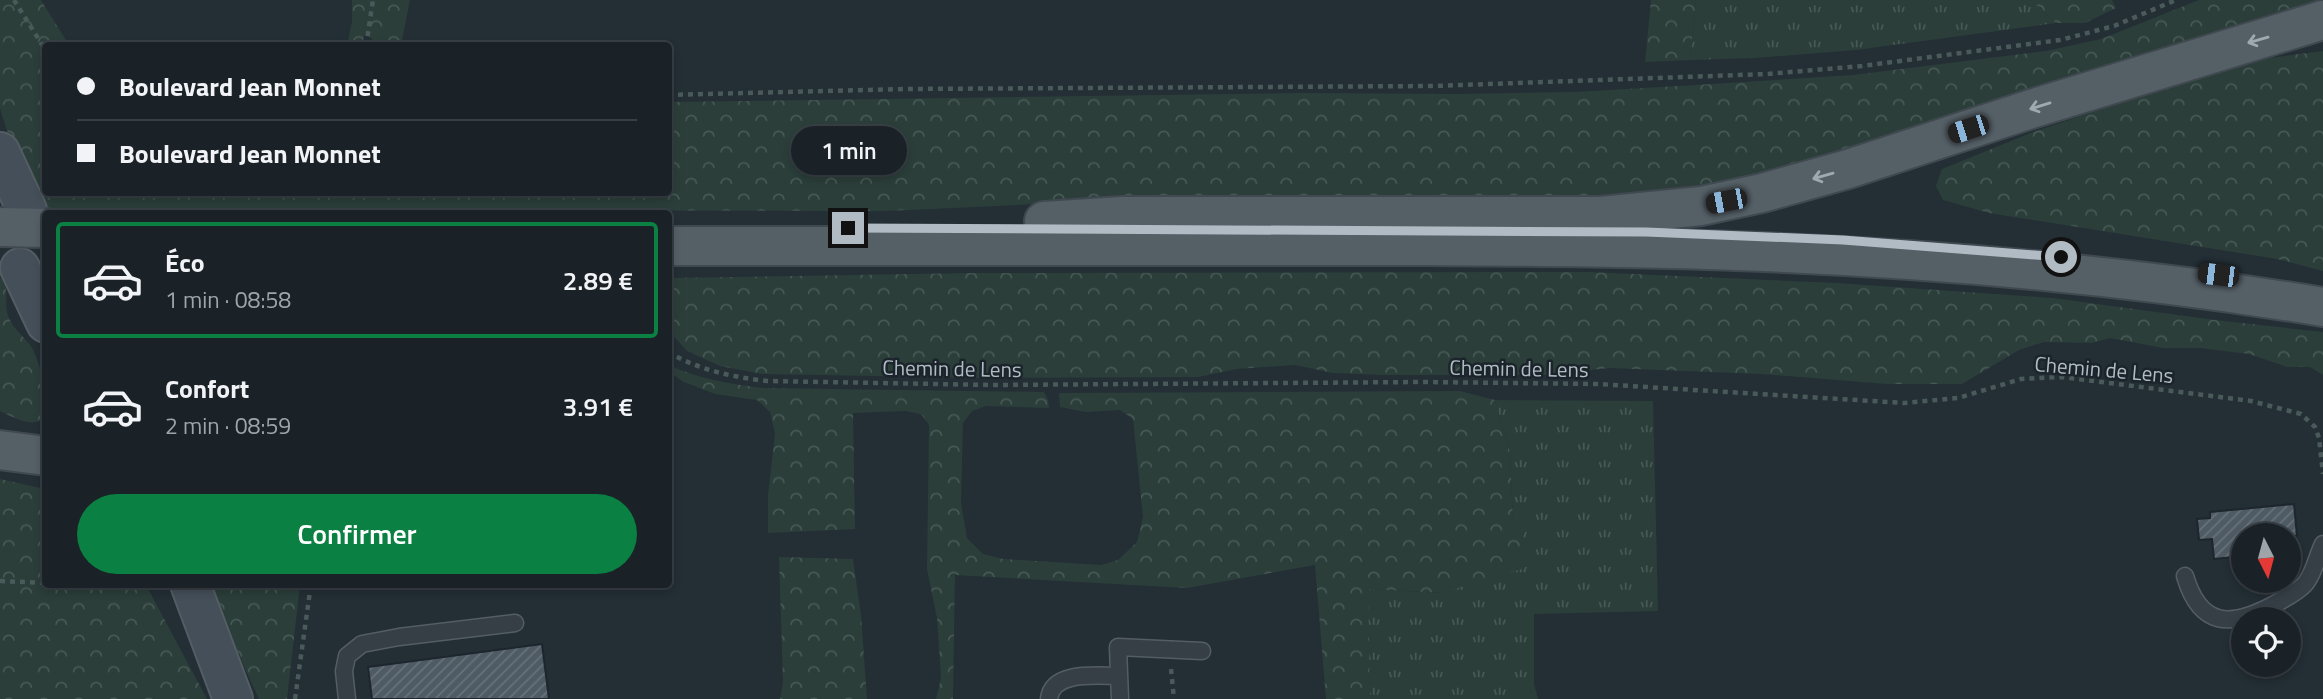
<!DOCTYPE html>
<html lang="fr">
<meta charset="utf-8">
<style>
body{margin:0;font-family:"Titillium Web",sans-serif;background:#232a30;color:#f1f3f6;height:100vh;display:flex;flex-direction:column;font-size:26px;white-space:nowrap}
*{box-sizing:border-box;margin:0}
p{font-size:23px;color:#9fa4a8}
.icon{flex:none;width:38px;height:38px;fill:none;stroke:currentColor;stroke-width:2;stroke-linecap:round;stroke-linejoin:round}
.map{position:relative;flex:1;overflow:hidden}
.sheet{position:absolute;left:42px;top:210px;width:630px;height:378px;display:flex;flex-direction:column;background:#1a2228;border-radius:7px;box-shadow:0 4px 10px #0003,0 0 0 2px #383f45}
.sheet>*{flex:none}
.hud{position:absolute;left:42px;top:42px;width:630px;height:154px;border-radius:7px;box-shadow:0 4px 10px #0003,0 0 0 2px #383f45;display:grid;align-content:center;height:154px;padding:0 35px;background:#1a2228}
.needle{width:46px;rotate:174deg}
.tools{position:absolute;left:2231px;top:523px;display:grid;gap:14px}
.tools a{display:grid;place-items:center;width:70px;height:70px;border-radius:50%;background:#1a2228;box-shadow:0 4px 10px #0003,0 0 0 2px #383f45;font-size:35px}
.end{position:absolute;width:32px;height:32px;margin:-16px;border:9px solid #b1bbc3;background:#111;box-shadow:0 0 0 4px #111}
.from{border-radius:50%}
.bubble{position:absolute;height:49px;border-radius:24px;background:#1a2228;box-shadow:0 4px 10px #0003,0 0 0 2px #383f45;font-size:23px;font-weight:600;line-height:49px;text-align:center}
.car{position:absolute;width:21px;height:42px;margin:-21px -10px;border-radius:9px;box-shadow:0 0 5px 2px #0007;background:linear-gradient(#222 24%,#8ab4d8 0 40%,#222 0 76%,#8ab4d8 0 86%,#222 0)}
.hud b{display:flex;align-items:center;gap:24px;height:66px;font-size:26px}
.hud b+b{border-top:2px solid #383f45}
.hud i{width:18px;height:18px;background:#f1f3f6}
ul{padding:12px 0 0;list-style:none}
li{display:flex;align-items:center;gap:21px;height:116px;margin:0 14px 10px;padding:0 21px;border:4px solid transparent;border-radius:7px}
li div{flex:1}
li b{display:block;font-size:26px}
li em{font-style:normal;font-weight:600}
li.current{border-color:#0b8043}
li>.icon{width:63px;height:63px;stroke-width:1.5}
.action{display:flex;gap:14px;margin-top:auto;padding:14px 35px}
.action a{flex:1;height:80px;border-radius:42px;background:#0b8043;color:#fff;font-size:28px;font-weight:600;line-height:80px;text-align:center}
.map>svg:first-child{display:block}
.grass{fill:url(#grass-tufts)}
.forest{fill:url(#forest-crowns)}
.building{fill:url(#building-hatch);stroke:#1e262d;stroke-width:2}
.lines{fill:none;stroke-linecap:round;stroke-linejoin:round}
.lane-casing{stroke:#545d64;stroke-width:19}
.secondary-casing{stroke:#545d64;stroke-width:42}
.primary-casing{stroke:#404850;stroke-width:42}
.path{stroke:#4a5a5a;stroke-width:4.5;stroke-dasharray:5 5;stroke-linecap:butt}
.lane{stroke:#363f46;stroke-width:16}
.secondary{stroke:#454f59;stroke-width:38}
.primary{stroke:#545f66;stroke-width:38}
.oneway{stroke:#9ea9b0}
.route{stroke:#b1bbc3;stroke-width:9}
.labels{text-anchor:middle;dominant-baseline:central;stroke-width:5;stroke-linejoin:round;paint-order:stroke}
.street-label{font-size:21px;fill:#b1bbc3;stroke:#1c242b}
</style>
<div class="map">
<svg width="2323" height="699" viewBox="0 0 2323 699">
<defs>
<pattern id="grass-tufts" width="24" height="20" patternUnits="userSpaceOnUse" patternTransform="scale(1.75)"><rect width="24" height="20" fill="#2b3e3a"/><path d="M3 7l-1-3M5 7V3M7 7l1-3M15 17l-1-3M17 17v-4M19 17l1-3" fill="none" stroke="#475855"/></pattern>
<pattern id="forest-crowns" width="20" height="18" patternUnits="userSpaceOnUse" patternTransform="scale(1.75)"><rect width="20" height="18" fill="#2b3e3a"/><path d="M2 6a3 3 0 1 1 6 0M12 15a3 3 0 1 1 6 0" fill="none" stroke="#475855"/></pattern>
<pattern id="building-hatch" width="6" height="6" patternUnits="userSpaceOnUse" patternTransform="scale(1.75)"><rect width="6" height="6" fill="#4f5b64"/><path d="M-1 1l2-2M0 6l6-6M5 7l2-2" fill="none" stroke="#667179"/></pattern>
</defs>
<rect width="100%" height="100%" fill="#232e35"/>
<path class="grass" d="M 1696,0 L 2031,0 L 2056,23 L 1856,50 L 1755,58 L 1690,60 Z
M 1495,400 L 1653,401 L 1658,611 L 1534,614 L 1534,684 L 1538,699 L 1370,699 L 1367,589 L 1443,593 L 1522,532 L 1513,519 L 1510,452 Z"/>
<path class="forest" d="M 0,0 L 41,0 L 69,45 L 46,46 L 46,192 L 668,192 L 669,102 L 1304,93 L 1458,94 L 1574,92 L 1696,85 L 1853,75 L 2046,51 L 2101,39 L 2199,0 L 2323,0 L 2293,14 L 1769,173 L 1711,186 L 1615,197 L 1125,200 L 886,211 L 359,210 L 40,213 L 6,128 L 0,108 Z
M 352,0 L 410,0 L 401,45 L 374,45 L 374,41 L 365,33 L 362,45 L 347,45 L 352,22 Z
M 1651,0 L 1696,0 L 1690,60 L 1645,62 Z
M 2031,0 L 2112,0 L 2116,8 L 2085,23 L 2056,23 Z
M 2323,51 L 2323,271 L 2277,259 L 1989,213 L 1943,200 L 1936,186 L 1942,169 L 2033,132 L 2181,83 L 2262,59 Z
M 1589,272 L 1837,283 L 2053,298 L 2215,320 L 2323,332 L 2323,375 L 2310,367 L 2287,367 L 2249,354 L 2200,348 L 2163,348 L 2110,338 L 2092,343 L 2044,342 L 2019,350 L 1962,384 L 1887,384 L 1761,374 L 1609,368 L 1545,375 L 1381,375 L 1333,373 L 1295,365 L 1237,369 L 1198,377 L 985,378 L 762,374 L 720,366 L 687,351 L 669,331 L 669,278 L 970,273 Z
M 0,277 C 12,292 2,303 9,318 C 13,329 26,338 32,348 C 39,361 56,410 41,420 C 30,427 10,416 0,411 Z
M 668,365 C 700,379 730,384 764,388 L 1044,392 L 1048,400 L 1049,408 L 986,406 L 972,411 L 963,423 L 961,503 L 967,538 L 983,554 L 1003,559 L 1101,565 L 1118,560 L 1137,542 L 1143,517 L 1133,419 L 1120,410 L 1086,412 L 1060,407 L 1059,393 L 1460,391 L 1495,400 L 1510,452 L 1513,518 L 1522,532 L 1522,569 L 1443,593 L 1368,589 L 1370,699 L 1326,699 L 1315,565 L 1187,588 L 955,575 L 953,699 L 936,699 L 941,678 L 937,618 L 927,569 L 929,425 L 921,414 L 905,411 L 853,413 L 855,529 L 768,533 L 768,495 L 775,434 L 770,412 L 757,400 L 715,394 L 684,382 L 669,372 Z
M 0,479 L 45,489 L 46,584 L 146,585 L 207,699 L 0,699 Z
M 779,557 L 853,559 L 861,615 L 867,699 L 780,699 L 783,683 Z
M 207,585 L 300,585 L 287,699 L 259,699 Z"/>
<path class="building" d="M 2294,504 L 2297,536 L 2244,536 L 2244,556 L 2214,559 L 2212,539 L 2199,540 L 2197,519 L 2210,518 L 2210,512 Z
M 542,644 L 549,699 L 372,699 L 368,667 Z"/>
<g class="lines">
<defs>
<path id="lane" d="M 2185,576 C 2200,627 2230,628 2273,605 C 2284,599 2297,593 2305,584 C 2314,574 2317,556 2323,544
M 347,699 L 344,671 L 347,656 L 362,644 L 399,637 L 515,623
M 1049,699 C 1052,670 1098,676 1119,676
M 1120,699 L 1118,647 L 1202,651"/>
<path id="secondary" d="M 0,152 L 27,210
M 20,268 L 46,323
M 190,584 L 233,699"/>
<path id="primary" d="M 1044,221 L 1121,216 L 1601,216 L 1701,206 L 1762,193 L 1848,169 L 2031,109 L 2323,20
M 0,227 L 46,228
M 668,246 C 921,246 1174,244 1426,246 C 1529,247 1632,247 1735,251 C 1931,258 2129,275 2323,307
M 0,450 L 46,456"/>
</defs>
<use href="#lane" class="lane-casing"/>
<use href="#secondary" class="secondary-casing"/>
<use href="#primary" class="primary-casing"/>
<path class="path" d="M 14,0 L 46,51
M 366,46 L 373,0
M 668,95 L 903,89 L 1433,86 L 1767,74 L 1862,66 L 2060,40 L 2114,26 L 2176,0
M 668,352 C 699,370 732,377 767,381 L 992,385 L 1424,382 L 1598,384 L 1904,403 L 1958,398 L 2021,379 L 2062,377 L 2251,401 L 2301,414 L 2315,427 L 2319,438 L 2323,474
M 0,581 L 46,583
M 1171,669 L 1174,699
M 295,699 L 311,584"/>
<use href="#lane" class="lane"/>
<use href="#secondary" class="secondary"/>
<use href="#primary" class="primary"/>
</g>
<defs><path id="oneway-shaft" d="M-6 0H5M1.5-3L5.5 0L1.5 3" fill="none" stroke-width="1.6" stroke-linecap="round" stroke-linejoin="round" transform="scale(1.75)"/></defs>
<g class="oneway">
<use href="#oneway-shaft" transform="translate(2258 40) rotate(164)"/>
<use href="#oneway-shaft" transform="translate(2040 106) rotate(163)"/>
<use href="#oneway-shaft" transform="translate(1823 176) rotate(164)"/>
</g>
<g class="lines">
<path class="route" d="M 848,228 L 1646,232 L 1843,240 L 2061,257"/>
</g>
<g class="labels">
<g class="street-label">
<text transform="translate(952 368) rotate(1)">Chemin de Lens</text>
<text transform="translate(1519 368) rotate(1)">Chemin de Lens</text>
<text transform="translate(2104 369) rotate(5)">Chemin de Lens</text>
</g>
</g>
</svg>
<div class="tools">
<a><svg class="needle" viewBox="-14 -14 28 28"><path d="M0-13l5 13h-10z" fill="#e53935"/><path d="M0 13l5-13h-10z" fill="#9fa4a8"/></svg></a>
<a><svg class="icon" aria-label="locate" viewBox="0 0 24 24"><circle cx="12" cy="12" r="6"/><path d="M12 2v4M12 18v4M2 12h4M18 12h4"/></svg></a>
</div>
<i class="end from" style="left:2061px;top:257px"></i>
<i class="end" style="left:848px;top:228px"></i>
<div class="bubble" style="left:791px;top:126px;width:116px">1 min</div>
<i class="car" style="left:1968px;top:129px;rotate:252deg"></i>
<i class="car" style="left:1726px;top:201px;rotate:259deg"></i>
<i class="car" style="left:2218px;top:275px;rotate:277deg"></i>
<div class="hud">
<b><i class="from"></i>Boulevard Jean Monnet</b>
<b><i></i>Boulevard Jean Monnet</b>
</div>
<section class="sheet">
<ul>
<li class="current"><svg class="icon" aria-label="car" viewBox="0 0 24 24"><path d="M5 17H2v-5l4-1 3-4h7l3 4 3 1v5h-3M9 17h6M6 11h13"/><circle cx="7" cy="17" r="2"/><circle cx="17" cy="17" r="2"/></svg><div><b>Éco</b><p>1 min · 08:58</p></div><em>2.89 €</em></li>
<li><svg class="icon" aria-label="car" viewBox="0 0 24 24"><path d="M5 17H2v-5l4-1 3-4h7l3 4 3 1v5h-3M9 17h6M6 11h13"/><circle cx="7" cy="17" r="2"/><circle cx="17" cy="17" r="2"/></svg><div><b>Confort</b><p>2 min · 08:59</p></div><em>3.91 €</em></li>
</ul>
<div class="action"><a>Confirmer</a></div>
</section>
</div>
